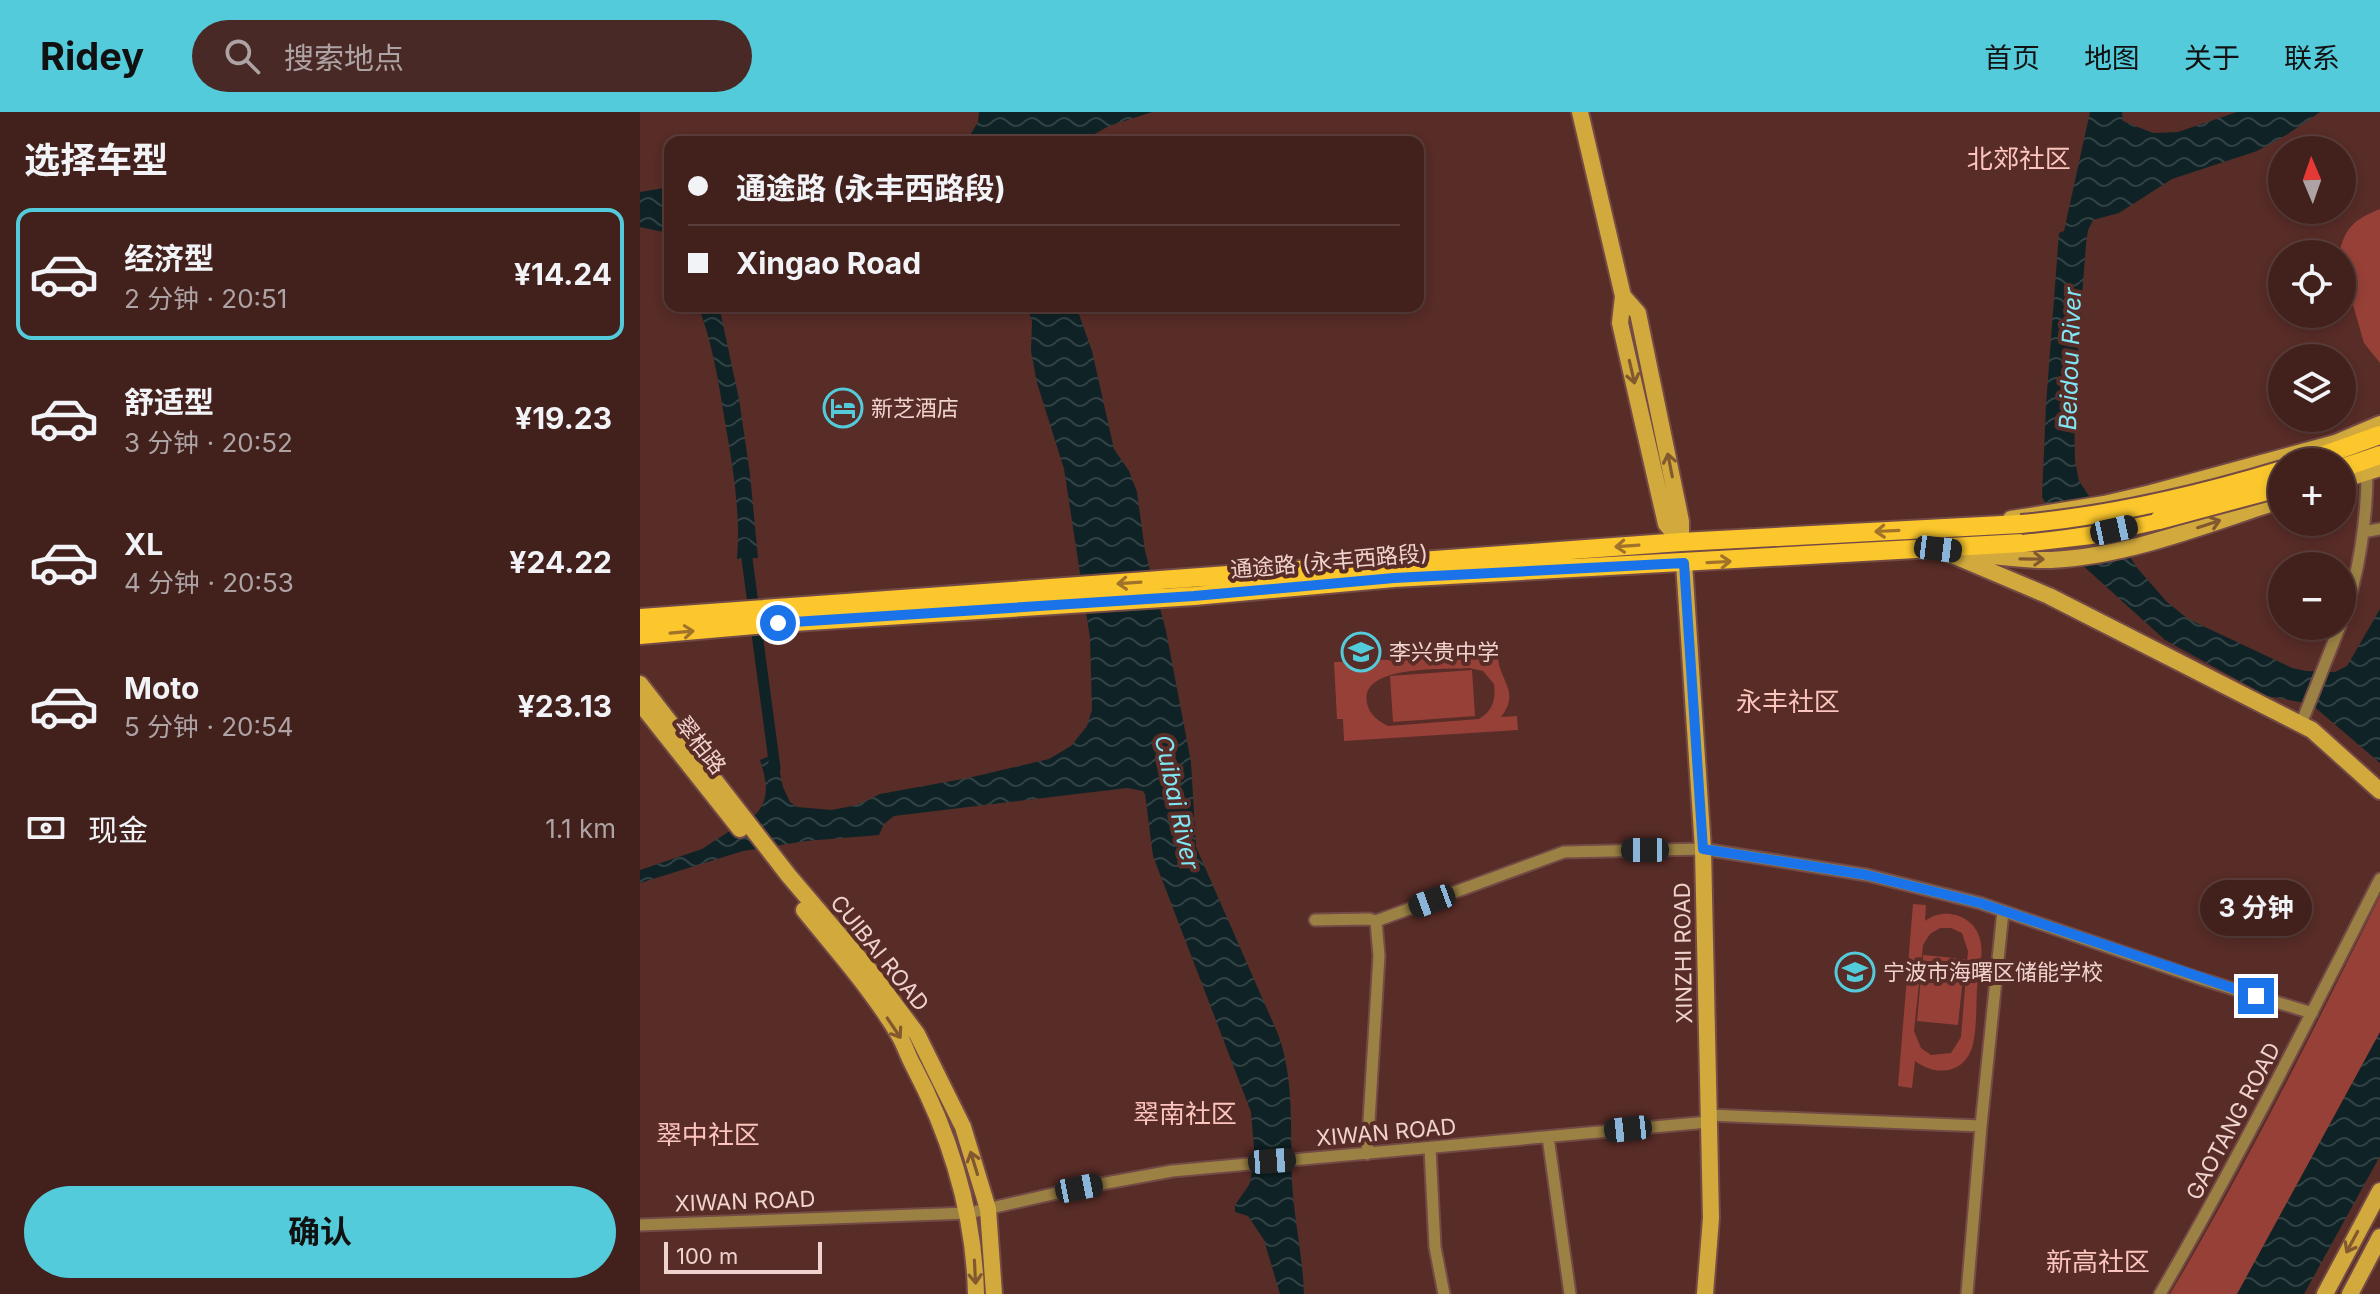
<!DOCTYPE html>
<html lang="zh">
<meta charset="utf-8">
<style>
body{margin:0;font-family:Inter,"Noto Sans SC",sans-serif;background:#492926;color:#f1f3f6;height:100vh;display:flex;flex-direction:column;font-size:30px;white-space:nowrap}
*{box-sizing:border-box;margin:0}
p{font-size:26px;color:#aea3a4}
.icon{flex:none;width:44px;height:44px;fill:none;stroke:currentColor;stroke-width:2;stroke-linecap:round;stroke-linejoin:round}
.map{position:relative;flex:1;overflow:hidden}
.panel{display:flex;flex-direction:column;background:#42211d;width:640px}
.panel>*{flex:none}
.banner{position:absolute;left:24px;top:24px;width:760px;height:176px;border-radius:16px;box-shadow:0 4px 12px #0003,0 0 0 2px #5a3e3b;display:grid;align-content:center;height:176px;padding:0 24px;background:#42211d}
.needle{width:52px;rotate:358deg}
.buttons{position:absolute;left:1628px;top:24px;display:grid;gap:16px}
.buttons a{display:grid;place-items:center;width:88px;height:88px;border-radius:50%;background:#42211d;box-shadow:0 4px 12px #0003,0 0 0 2px #5a3e3b;font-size:40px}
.scale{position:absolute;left:24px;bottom:20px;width:158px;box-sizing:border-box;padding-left:8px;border:4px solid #f0d3cf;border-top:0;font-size:22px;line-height:28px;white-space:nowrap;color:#f0d3cf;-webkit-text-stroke:6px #582c27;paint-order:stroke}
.end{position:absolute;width:36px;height:36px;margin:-18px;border:10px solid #1a73e8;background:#fff;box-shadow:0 0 0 4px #fff}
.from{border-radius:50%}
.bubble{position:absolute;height:56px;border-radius:28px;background:#42211d;box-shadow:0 4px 12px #0003,0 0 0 2px #5a3e3b;font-size:26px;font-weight:700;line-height:56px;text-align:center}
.car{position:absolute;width:24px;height:48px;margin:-24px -12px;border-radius:10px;box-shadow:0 0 6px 2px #0007;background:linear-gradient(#222 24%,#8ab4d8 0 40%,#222 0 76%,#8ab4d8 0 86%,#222 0)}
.banner b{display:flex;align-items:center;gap:28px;height:76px;font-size:30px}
.banner b+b{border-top:2px solid #5a3e3b}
.banner i{width:20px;height:20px;background:#f1f3f6}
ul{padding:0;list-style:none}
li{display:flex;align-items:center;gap:24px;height:132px;margin:0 16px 12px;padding:0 8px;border:4px solid transparent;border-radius:16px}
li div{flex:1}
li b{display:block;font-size:30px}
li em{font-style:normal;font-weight:700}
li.on{border-color:#53cbdb}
li>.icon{width:72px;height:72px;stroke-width:1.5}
h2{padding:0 24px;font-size:36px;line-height:96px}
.pay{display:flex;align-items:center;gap:20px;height:88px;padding:0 24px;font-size:30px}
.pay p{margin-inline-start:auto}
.primary-button{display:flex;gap:16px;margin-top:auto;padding:16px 24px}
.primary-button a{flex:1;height:92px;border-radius:48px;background:#53cbdb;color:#111;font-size:32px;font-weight:700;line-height:92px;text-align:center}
header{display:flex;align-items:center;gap:48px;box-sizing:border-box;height:112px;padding:0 40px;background:#53cbdb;color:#111}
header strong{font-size:38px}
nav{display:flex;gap:44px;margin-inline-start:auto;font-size:28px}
.search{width:560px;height:72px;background:#492926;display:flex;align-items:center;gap:20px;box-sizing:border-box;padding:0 28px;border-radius:44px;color:#aea3a4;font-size:30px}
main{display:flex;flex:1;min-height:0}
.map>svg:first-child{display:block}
.green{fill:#974037;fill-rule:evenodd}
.water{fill:url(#water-waves)}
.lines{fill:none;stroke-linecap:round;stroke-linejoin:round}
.canal{stroke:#0f2326;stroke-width:11}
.street-casing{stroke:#734a45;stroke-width:15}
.secondary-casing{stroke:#734a45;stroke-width:20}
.primary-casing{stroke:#734a45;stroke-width:22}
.street{stroke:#9b8244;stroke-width:11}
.secondary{stroke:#d1a93d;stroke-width:16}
.primary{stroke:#fbc72d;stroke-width:18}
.primary-bridge-casing{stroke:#734a45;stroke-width:22;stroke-linecap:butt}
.primary-bridge{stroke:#fbc72d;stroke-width:18}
.oneway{stroke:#82582f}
.oneway2{stroke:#a1722a}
.route{stroke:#1a73e8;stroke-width:10}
.labels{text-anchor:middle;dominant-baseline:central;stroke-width:8;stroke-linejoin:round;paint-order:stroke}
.poi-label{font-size:22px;fill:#f0d3cf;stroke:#582c27;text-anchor:start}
.street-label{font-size:22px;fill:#f0d3cf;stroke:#582c27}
.water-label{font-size:24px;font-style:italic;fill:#7fe6f5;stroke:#582c27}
.quarter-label{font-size:26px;fill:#fdc5bd;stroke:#582c27}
</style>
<header>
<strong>Ridey</strong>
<div class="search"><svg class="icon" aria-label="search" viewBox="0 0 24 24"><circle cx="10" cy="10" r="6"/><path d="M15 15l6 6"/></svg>搜索地点</div>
<nav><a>首页</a><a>地图</a><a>关于</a><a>联系</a></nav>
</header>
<main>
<section class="panel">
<h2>选择车型</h2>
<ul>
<li class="on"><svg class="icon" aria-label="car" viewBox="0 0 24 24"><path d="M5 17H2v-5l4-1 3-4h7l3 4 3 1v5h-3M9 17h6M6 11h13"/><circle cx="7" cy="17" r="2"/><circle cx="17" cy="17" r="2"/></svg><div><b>经济型</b><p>2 分钟 · 20:51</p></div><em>¥14.24</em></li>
<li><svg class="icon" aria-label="car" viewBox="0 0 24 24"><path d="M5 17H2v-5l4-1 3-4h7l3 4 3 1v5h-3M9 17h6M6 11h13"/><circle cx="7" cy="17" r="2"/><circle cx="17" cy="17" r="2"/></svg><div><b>舒适型</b><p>3 分钟 · 20:52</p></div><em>¥19.23</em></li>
<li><svg class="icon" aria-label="car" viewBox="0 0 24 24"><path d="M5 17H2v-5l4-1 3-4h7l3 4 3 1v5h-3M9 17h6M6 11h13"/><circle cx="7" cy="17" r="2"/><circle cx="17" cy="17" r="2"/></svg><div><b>XL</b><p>4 分钟 · 20:53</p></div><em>¥24.22</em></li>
<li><svg class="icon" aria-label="car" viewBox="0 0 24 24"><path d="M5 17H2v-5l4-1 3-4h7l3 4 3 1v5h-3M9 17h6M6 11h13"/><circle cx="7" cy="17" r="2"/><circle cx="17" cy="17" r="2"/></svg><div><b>Moto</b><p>5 分钟 · 20:54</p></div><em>¥23.13</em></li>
</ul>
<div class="pay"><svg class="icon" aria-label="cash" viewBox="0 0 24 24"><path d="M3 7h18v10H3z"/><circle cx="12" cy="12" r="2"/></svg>现金<p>1.1 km</p></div>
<div class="primary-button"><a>确认</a></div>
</section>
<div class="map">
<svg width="1740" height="1182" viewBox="0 0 1740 1182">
<defs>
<pattern id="water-waves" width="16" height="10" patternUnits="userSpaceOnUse" patternTransform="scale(2)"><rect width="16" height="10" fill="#0f2326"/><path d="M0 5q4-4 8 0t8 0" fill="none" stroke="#324244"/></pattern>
</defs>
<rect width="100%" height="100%" fill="#582c27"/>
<path class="green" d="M 1740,97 L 1740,251 L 1724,231 L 1702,155 L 1702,142 L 1699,142 C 1705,115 1715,107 1740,97 Z
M 858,545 C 859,569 881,579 861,605 L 877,604 L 878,618 L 704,629 L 703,607 L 697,607 L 694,550 L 786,546 L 787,549 ZM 829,556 L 843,559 L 854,572 C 856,587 853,599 839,607 L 748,614 C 738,609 729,602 727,591 C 719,552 806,558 829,556 Z
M 832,558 L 835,604 L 753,610 L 750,564 Z
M 1740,784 L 1740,926 L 1604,1182 L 1530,1182 C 1607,1053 1673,919 1740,784 Z
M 1273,792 L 1286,793 L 1285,809 C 1304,794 1334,803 1340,827 C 1344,841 1339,861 1337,876 C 1336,894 1337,914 1333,932 C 1326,962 1296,965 1275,949 L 1272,976 L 1258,974 ZM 1300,816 L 1311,816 L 1322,821 L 1328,839 L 1321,925 L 1311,941 L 1291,943 L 1281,936 L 1274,919 L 1283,833 L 1290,822 Z
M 1283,843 L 1325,847 L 1318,913 L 1277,909 Z"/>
<path class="water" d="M 339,0 L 512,0 L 469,14 L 440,30 L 326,30 L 338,10 Z
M 1450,0 L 1482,0 L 1483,9 L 1513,21 L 1538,20 L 1597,0 L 1680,0 L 1648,22 L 1617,39 L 1532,67 L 1479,101 L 1453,108 L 1448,118 L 1446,132 L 1434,289 L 1435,349 L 1439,369 L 1498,457 L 1527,490 L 1548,507 L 1652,556 L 1666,559 L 1695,560 L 1707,554 L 1740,497 L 1740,651 L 1671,592 L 1627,584 L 1525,528 L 1440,451 L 1402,385 L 1406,293 L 1419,121 L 1424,119 Z
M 30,75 L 30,124 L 28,121 L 0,115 L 0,80 Z
M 58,194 L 79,194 L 99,287 L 110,362 L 118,446 L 97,447 C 101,398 92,351 84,304 C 78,267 72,229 58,194 Z
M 387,194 L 436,194 L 452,239 L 474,337 L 489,359 L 497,380 L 505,439 L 526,519 L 551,650 L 556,735 L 638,922 C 655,968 650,1022 652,1070 C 654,1108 663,1145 664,1182 L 640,1182 L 624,1128 L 608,1104 L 595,1100 L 595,1093 L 609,1073 L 615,1049 L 611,1000 L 513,744 L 505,682 L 503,679 L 487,676 L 254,704 L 244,712 L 239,723 L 166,729 L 103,739 L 0,771 L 0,758 L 62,737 L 116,702 C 131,685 126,667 120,648 L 136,641 L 143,675 L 150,690 L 157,695 L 192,698 L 217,693 L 240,682 L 328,666 L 409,647 L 431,634 L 447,614 L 452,598 L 450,526 L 424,357 L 397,271 L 391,239 L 392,209 Z
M 1740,920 L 1740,1044 L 1664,1182 L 1597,1182 Z"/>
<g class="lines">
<path class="canal" d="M 105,432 L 135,656"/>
<defs>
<path id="street" d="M 1723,420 L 1740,417
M 1702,508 C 1719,465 1727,406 1727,360
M 1661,612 L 1700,514
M 675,808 L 729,807 L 736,809 L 924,740 L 1063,737 L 1227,763 L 1340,791 L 1561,867 L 1672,901
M 1068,1003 L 1341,1014 L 1363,799
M 908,1025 L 930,1182
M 790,1036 L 795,1135 L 804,1182
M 727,1042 L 739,844 L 736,809
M 0,1113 L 329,1101 L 439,1076 L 532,1059 L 1068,1010
M 1327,1182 L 1341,1014
M 1520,1182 C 1599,1046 1669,906 1740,767"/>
<path id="secondary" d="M 940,0 L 983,184 L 980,211 L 1026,412 L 1041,430
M 983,184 L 998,201 L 1041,409 L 1041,430
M 1702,368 L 1740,356
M 1371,407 L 1464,392 L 1511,381 L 1695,331 L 1740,312
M 1298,437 L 1409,484 L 1672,618 L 1740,679
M 1319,440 C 1349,443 1380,449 1411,448 C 1490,444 1567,412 1642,388
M 1044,451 L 1063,737 L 1071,1106 L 1065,1182
M 0,572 L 149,764 L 230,859 L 277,922 L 323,1015 L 348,1097 L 354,1182
M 0,591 L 100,717
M 164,798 C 197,839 234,880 260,925 C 265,934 268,944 273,953 C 311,1025 334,1100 336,1182
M 1685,1182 L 1740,1079
M 1710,1182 L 1740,1125"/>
<path id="primary" d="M 1665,350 L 1740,323
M 1702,356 L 1740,343
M 0,506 L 1041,430 L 1381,412
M 0,523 L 138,511 L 554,484 L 754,466 L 1383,431 L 1451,423 L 1519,408"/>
</defs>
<use href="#street" class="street-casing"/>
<use href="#secondary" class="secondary-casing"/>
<use href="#primary" class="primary-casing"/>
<use href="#street" class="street"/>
<use href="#secondary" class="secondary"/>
<use href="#primary" class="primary"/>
<defs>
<path id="primary-bridge" d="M 1519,408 L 1642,375
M 1381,412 C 1470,404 1556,384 1642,358"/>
</defs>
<use href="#primary-bridge" class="primary-bridge-casing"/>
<use href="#primary-bridge" class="primary-bridge"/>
</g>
<defs><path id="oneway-shaft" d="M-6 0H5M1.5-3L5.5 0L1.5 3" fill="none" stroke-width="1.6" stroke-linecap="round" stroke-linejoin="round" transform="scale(2)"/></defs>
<g class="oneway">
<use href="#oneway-shaft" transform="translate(992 260) rotate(77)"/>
<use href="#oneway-shaft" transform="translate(1030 353) rotate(-101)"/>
<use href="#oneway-shaft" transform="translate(1569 412) rotate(-18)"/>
<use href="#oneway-shaft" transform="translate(1392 447) rotate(1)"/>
<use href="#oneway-shaft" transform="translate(254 916) rotate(56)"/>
<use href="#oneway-shaft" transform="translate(334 1051) rotate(-107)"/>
<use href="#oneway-shaft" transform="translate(1712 1130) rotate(118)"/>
<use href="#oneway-shaft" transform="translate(335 1160) rotate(87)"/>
</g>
<g class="oneway2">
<use href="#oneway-shaft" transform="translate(1247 419) rotate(177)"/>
<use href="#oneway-shaft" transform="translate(987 434) rotate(176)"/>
<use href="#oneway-shaft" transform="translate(1079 450) rotate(-3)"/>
<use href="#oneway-shaft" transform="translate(489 471) rotate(176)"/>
<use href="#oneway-shaft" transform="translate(42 520) rotate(-5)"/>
</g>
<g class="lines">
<path class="route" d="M 138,511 L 554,484 L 754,466 L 1044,451 L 1063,737 L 1227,763 L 1340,791 L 1616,884"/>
</g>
<defs>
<symbol id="hotel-ring" viewBox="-11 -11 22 22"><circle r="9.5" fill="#582c27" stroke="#53cbdb" stroke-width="1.5"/><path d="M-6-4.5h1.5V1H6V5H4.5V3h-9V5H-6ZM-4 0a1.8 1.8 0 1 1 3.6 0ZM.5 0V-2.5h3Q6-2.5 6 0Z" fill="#53cbdb"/></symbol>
<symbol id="school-ring" viewBox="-11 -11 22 22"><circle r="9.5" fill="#582c27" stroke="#53cbdb" stroke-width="1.5"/><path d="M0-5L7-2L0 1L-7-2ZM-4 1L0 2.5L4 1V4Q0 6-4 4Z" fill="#53cbdb"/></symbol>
</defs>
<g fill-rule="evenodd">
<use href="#hotel-ring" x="181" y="274" width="44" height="44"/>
<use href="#school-ring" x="699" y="518" width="44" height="44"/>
<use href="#school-ring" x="1193" y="838" width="44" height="44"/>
</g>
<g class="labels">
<g class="poi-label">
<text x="231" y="296">新芝酒店</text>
<text x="749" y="540">李兴贵中学</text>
<text x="1243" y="860">宁波市海曙区储能学校</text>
</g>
<g class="street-label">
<text transform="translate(689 449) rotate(-5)">通途路 (永丰西路段)</text>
<text transform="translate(61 633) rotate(52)">翠柏路</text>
<text transform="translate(240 841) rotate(51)">CUIBAI ROAD</text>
<text transform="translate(1043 841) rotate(-91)">XINZHI ROAD</text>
<text transform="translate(1593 1009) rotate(-62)">GAOTANG ROAD</text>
<text transform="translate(746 1020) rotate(-5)">XIWAN ROAD</text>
<text transform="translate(105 1089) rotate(-2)">XIWAN ROAD</text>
</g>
<g class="water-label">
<text transform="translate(1430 247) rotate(-88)">Beidou River</text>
<text transform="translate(537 690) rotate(78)">Cuibai River</text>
</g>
<g class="quarter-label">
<text x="1379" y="46">北郊社区</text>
<text x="1148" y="589">永丰社区</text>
<text x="545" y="1001">翠南社区</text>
<text x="68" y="1022">翠中社区</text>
<text x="1458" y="1149">新高社区</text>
</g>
</g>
</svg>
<div class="buttons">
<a><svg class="needle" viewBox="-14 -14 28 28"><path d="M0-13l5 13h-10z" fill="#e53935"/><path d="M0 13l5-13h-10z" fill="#aea3a4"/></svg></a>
<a><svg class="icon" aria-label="locate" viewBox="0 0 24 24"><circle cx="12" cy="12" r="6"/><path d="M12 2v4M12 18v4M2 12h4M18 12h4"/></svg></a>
<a><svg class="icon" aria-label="layers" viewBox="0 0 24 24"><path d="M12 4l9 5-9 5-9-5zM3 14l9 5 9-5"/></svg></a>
<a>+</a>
<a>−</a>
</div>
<div class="scale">100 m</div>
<i class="end from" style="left:138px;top:511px"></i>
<i class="end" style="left:1616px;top:884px"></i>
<div class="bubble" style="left:1560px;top:768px;width:112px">3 分钟</div>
<i class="car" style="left:1474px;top:418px;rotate:78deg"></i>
<i class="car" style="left:1298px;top:437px;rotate:97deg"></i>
<i class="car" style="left:1005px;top:738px;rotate:270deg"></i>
<i class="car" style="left:792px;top:789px;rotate:250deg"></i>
<i class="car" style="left:988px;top:1017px;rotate:264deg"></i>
<i class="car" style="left:632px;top:1049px;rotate:86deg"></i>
<i class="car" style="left:439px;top:1076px;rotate:79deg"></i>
<div class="banner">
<b><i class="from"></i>通途路 (永丰西路段)</b>
<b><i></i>Xingao Road</b>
</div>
</div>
</main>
